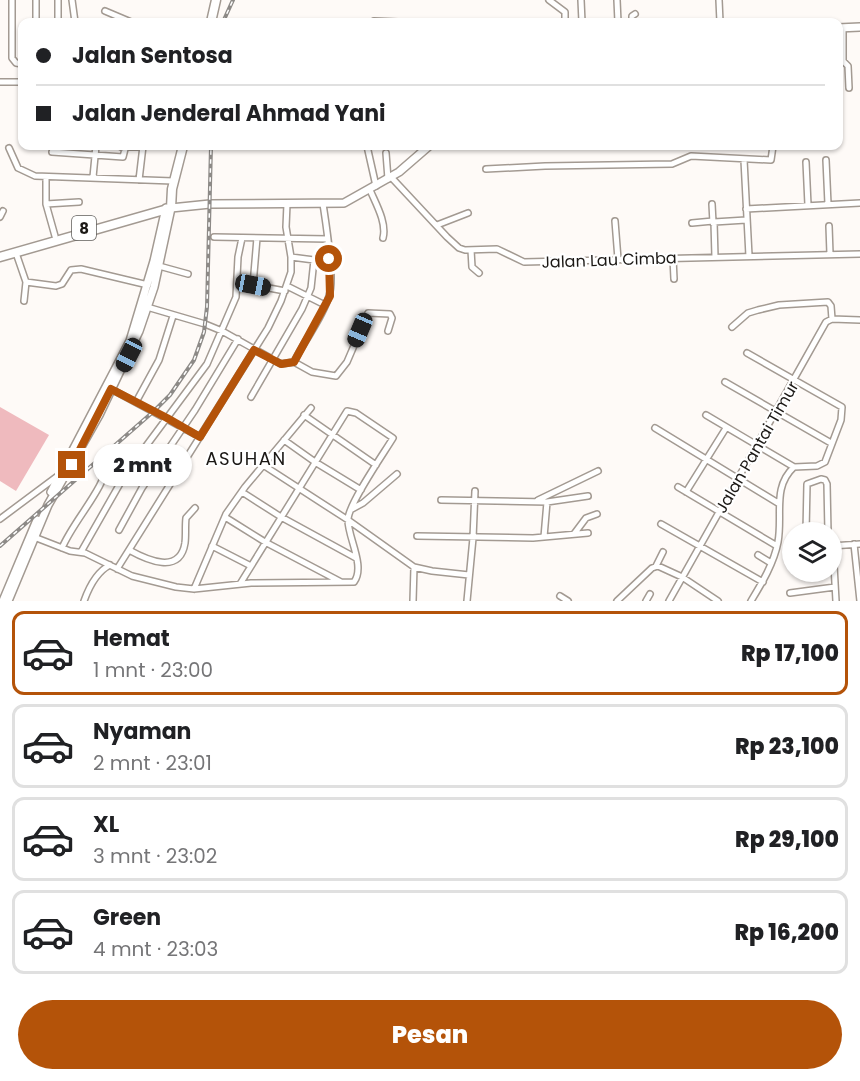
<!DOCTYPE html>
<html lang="id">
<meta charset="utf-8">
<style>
body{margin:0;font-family:Poppins,sans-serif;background:#f6f6f6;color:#202124;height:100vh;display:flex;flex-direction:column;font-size:22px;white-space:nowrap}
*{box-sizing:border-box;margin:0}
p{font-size:20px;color:#757577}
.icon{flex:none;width:33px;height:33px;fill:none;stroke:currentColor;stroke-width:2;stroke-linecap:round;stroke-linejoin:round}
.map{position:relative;height:601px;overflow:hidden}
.side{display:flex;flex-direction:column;background:#fff;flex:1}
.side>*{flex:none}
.guide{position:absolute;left:18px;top:18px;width:825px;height:132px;border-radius:12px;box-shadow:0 2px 4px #0004;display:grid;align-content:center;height:132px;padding:0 18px;background:#fff}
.tools{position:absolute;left:782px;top:522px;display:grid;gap:12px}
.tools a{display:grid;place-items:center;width:60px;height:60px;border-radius:50%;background:#fff;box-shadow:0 2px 4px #0004;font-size:30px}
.end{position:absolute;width:27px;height:27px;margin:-14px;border:8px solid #b45309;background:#fff;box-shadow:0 0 0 3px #fff}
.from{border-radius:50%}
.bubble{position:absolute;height:42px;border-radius:21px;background:#fff;box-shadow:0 2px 4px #0004;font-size:20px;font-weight:800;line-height:42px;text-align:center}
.car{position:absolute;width:18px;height:36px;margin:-18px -9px;border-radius:8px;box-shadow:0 0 4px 2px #0007;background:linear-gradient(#222 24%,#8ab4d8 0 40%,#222 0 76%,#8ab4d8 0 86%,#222 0)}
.guide b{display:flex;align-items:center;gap:21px;height:57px;font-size:22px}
.guide b+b{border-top:2px solid #e0e0e0}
.guide i{width:15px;height:15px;background:#202124}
ul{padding:10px 0 0;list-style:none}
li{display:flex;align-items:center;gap:18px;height:84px;margin:0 12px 9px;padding:0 6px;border:3px solid #e0e0e0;border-radius:12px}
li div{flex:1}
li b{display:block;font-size:22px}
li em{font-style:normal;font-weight:800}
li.active{border-color:#b45309}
li>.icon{width:54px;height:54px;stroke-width:1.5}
.button{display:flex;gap:12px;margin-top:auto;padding:12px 18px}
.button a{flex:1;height:69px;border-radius:36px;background:#b45309;color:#fff;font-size:24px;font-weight:800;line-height:69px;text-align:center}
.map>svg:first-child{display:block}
.green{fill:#efbabe}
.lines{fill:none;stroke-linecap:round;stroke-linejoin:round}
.minor-casing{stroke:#a39a92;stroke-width:8}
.major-casing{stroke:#a39a92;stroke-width:10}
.highway-casing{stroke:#a39a92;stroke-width:11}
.minor{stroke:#fff;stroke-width:5}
.major{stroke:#fff;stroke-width:7}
.highway{stroke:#fff;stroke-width:8}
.rail-casing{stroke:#8d8a87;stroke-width:4}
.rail{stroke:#fff;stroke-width:1.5;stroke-dasharray:4.5;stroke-linecap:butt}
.route{stroke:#b45309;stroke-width:8}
.labels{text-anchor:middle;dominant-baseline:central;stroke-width:4.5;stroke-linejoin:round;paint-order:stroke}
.shield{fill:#fff;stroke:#5f5d5b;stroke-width:1.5}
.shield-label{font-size:15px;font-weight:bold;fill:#1b1815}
.street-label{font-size:16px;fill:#1b1815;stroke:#fff}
.neighbourhood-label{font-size:18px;letter-spacing:1.5px;fill:#1b1815;stroke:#fff}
</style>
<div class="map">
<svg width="860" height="601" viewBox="0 0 860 601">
<rect width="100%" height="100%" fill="#fefaf7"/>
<path class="green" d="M 0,407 L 49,435 L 16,491 L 0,481 Z"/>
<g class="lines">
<defs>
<path id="minor" d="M 12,0 L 12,58 L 16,63 L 22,64
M 72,0 L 75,22
M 549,0 L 565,12 L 565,22
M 581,0 L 582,22
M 617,0 L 618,22
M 719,0 L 720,22
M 105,11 L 131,22
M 374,21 L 398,22
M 36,22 L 36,0
M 58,22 L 58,0
M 432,22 L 483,22
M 632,22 L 632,16 L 635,14
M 843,28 L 843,61 L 848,66 L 849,88
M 0,82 L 22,82
M 367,146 L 376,186
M 128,147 L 143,147
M 9,148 L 18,168 L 35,176 L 173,181
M 52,152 L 123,157 L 125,149 L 119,146
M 386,153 L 388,179
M 744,160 L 749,256
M 826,160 L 828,204
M 806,162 L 808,205
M 486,169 L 545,166 L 672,164 L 691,156 L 771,160 L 773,146
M 46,177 L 46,204 L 55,236
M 93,177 L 96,146
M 391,177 L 447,237 L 459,248 L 465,250 L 497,249 L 524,262 L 860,254
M 139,180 L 143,146
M 370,190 C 376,204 387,223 383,238
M 46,204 L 79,202
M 712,204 L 713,223
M 746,209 L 860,203
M 0,217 L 3,211
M 615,221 L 618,259
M 692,223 L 713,221
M 437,225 L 468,213
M 829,226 L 830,254
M 214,237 L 328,239
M 471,250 L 472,267 L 479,273
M 16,253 L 26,282 L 56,286 L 62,284 L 71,270 L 81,269 L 148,285
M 715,257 L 714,222 L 746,220
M 673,258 L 674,279
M 159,266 L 188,274
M 237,282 L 285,291
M 253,285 L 257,238
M 287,286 L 325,305
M 24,301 L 26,282
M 147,307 L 205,324 L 222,331 L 281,364 L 294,362 C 304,340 322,320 329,296 C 335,278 326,224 323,204
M 732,327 L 748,313 L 758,310 L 779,305 L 828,302 L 831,306 L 832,319
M 294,362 L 312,372 L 336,376 L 347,362 L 368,313 L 390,314 L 392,318 L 388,331
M 725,382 L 831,443
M 111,389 L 200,437
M 251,397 L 302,309 L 311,288 L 314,260 L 291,257
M 136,402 L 159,360 L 173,316
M 304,415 L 376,465
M 706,415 L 794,467 L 817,466 L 825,462 L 841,420 L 842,407 L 747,353
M 655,428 L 778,503
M 284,440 L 315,462 L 361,490
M 263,465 L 348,520 L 414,567 L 432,571 L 469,575
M 678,487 L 777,546
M 242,492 L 281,517 L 356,558
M 686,492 L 726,428
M 441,500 L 547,502 L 588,496
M 538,500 L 598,471
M 352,509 L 363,503 L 397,474
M 225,517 L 265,542 L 341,582
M 0,519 L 59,475
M 661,524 L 763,582
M 119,530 L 142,488 L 195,410 L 238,339
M 806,532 L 807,484 L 821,479 L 825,480 L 827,484 L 828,532
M 574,534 L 586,518 L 597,514
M 417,536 L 533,538 L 588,533
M 34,537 L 70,551 L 85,553 L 132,576 L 176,587 L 194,589 L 251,583 L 354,582 C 366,566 347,536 348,519 C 349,503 384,453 393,438 L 356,413 L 347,411 L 240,584
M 544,537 L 547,502
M 854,544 L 860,601
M 212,546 L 251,566
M 832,546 L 860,544
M 833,547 L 836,601
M 62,548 C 75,518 104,491 110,457
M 129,550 C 147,560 180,575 185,543 C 186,535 185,526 186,518 L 195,508
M 81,552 L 126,473 L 207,364 L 236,297 L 238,257 L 242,238
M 758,555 L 771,563
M 656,566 L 663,552
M 117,569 L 268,328 L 281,301 L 291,272 L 291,257 L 286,227 L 287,204
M 806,572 L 806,576
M 194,589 L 226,514 L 245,487 L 311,408
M 790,593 L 835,587
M 560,596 L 568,601
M 84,601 C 89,587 96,572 110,565
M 413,601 L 414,567
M 467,601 L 473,538 L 475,491
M 617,601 L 652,568 L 658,566 L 682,577 L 718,601
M 646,601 L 650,594
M 669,601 L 826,322 L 832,319 L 860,320
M 751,601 C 762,583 774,563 778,542 C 783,515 772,487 794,467"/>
<path id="major" d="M 838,28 L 860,27
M 51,492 L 130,341 L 154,261 L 166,208
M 3,601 L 37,520
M 8,601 L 48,505 L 99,415 L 139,331 L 154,287 L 171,208 L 210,204 L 344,203 L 399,172 L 429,146"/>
<path id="highway" d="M 211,22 L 216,0
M 0,257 L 171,208 L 172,189 L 183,146"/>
</defs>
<use href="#minor" class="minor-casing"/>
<use href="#major" class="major-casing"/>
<use href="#highway" class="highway-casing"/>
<use href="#minor" class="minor"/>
<use href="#major" class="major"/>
<use href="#highway" class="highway"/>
<defs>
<path id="rail" d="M 223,22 L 233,0
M 0,546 L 154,411 L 170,395 L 194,360 L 204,332 L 207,307 L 211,146"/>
</defs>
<use href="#rail" class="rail-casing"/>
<use href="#rail" class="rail"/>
</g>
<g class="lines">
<path class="route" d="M 72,465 L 111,389 L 167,418 L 200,437 L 254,350 L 281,364 L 294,362 L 330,296 L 329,259"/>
</g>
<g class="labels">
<rect class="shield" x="72" y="216" width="24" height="24" rx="4.5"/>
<g class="shield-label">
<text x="84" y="228">8</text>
</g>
<g class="street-label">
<text transform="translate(609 260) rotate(-2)">Jalan Lau Cimba</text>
<text transform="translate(757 447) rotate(-60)">Jalan Pantai Timur</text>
</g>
<g class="neighbourhood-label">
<text x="246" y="458">ASUHAN</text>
</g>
</g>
</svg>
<div class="tools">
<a><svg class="icon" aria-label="layers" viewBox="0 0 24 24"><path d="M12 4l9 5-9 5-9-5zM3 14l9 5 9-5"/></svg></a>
</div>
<i class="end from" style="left:329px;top:259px"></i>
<i class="end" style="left:72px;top:465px"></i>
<div class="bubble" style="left:93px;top:444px;width:99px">2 mnt</div>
<i class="car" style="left:253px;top:285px;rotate:101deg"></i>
<i class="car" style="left:360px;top:330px;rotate:203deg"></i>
<i class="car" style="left:129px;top:355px;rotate:207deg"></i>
<div class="guide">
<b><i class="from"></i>Jalan Sentosa</b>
<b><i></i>Jalan Jenderal Ahmad Yani</b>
</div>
</div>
<section class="side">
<ul>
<li class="active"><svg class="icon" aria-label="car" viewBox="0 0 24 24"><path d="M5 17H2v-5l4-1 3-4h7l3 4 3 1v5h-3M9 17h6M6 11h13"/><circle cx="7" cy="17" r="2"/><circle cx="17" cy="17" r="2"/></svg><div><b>Hemat</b><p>1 mnt · 23:00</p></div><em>Rp 17,100</em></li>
<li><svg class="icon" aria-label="car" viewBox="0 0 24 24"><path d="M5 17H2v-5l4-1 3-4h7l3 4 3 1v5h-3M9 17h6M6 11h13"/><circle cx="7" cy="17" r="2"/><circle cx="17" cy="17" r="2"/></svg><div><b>Nyaman</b><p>2 mnt · 23:01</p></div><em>Rp 23,100</em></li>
<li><svg class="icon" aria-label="car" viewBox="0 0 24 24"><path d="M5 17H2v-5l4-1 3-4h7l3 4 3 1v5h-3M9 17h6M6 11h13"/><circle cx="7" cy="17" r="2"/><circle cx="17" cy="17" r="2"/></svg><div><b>XL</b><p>3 mnt · 23:02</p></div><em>Rp 29,100</em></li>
<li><svg class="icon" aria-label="car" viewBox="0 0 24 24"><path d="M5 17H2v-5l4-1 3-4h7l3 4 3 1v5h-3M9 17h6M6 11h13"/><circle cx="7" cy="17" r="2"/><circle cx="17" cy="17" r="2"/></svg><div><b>Green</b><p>4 mnt · 23:03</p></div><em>Rp 16,200</em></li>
</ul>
<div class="button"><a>Pesan</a></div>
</section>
